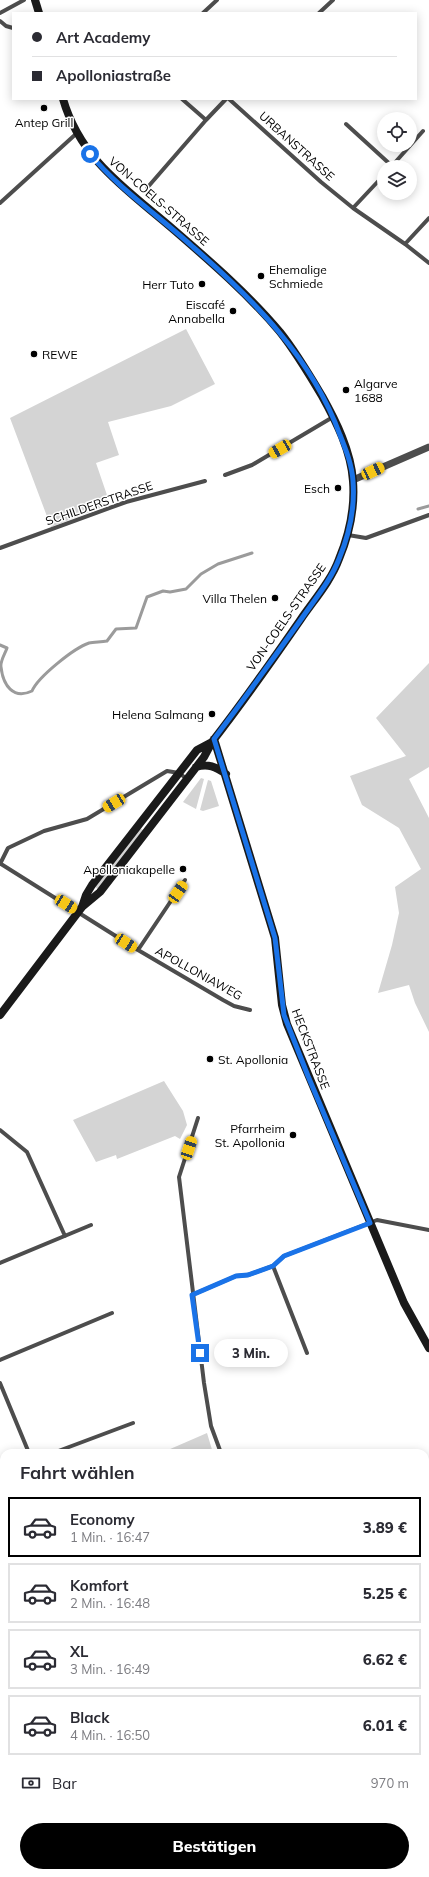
<!DOCTYPE html>
<html lang="de">
<meta charset="utf-8">
<style>
body{margin:0;font-family:Mulish,sans-serif;background:#f7f7f7;color:#2b2b33;height:100vh;display:flex;flex-direction:column;font-size:15px;white-space:nowrap}
*{box-sizing:border-box;margin:0}
p{font-size:13px;color:#7c7c81}
.icon{flex:none;width:22px;height:22px;fill:none;stroke:currentColor;stroke-width:2;stroke-linecap:round;stroke-linejoin:round}
.map{position:relative;flex:1;overflow:hidden}
.drawer{position:absolute;left:0px;top:1449px;width:429px;height:428px;display:flex;flex-direction:column;background:#fff;border-radius:12px 12px 0 0;box-shadow:0 2px 10px #0003}
.drawer>*{flex:none}
.hud{position:absolute;left:12px;top:12px;width:405px;height:88px;border-radius:0px;box-shadow:0 2px 10px #0003;display:grid;align-content:center;height:88px;padding:0 20px;background:#fff}
.fabs{position:absolute;left:377px;top:112px;display:grid;gap:8px}
.fabs a{display:grid;place-items:center;width:40px;height:40px;border-radius:50%;background:#fff;box-shadow:0 2px 10px #0003;font-size:20px}
.end{position:absolute;width:18px;height:18px;margin:-9px;border:5px solid #1a73e8;background:#fff;box-shadow:0 0 0 2px #fff}
.from{border-radius:50%}
.bubble{position:absolute;height:28px;border-radius:14px;background:#fff;box-shadow:0 2px 10px #0003;font-size:13px;font-weight:800;line-height:28px;text-align:center}
.car{position:absolute;width:12px;height:24px;margin:-12px -6px;border-radius:5px;box-shadow:0 0 3px 1px #0007;background:linear-gradient(#f5c518 24%,#345 0 40%,#f5c518 0 76%,#345 0 86%,#f5c518 0)}
.hud b{display:flex;align-items:center;gap:14px;height:38px;font-size:15px}
.hud b+b{border-top:1px solid #e1e1e2}
.hud i{width:10px;height:10px;background:#2b2b33}
ul{padding:0;list-style:none}
li{display:flex;align-items:center;gap:12px;height:60px;margin:0 8px 6px;padding:0 12px;border:2px solid #e1e1e2;border-radius:0px}
li div{flex:1}
li b{display:block;font-size:15px}
li em{font-style:normal;font-weight:800}
li.on{border-color:#000}
li>.icon{width:36px;height:36px;stroke-width:1.5}
h2{padding:0 20px;font-size:18px;line-height:48px}
.pay{display:flex;align-items:center;gap:10px;height:44px;padding:0 20px;font-size:15px}
.pay p{margin-inline-start:auto}
.button{display:flex;gap:8px;margin-top:auto;padding:8px 20px}
.button a{flex:1;height:46px;border-radius:24px;background:#000;color:#fff;font-size:16px;font-weight:800;line-height:46px;text-align:center}
.map>svg:first-child{display:block}
.green{fill:#d4d4d4}
.lines{fill:none;stroke-linecap:round;stroke-linejoin:round}
.stream{stroke:#9b9b9b;stroke-width:3}
.minor{stroke:#4d4d4d;stroke-width:4}
.tertiary{stroke:#4d4d4d;stroke-width:7}
.secondary{stroke:#1a1a1a;stroke-width:8}
.route{stroke:#1a73e8;stroke-width:5}
.poi-dot{fill:#000;stroke:#fff;stroke-width:1.5}
.labels{text-anchor:middle;dominant-baseline:central;stroke-width:3;stroke-linejoin:round;paint-order:stroke}
.poi-label{font-size:12px;fill:#000;stroke:#fff;text-anchor:end}
.street-label{font-size:12px;fill:#000;stroke:#fff}
</style>
<div class="map">
<svg width="429" height="1877" viewBox="0 0 429 1877">
<rect width="100%" height="100%" fill="#fff"/>
<path class="green" d="M 186,329 L 215,384 L 171,406 L 108,422 L 119,455 L 96,463 L 108,498 L 108,505 L 51,527 L 10,418 Z
M 429,663 L 429,767 L 409,779 L 429,818 L 429,1032 L 415,1003 L 409,985 L 378,993 L 392,945 L 399,913 L 395,887 L 421,869 L 399,828 L 362,805 L 350,776 L 406,756 L 376,718 Z
M 201,778 L 204,779 L 196,809 L 183,802 Z
M 208,780 L 211,781 L 219,806 L 203,811 L 200,810 Z
M 140,828 L 143,830 L 98,889 L 95,887 Z
M 164,1081 L 183,1111 L 187,1125 L 180,1139 L 175,1136 L 117,1159 L 116,1155 L 96,1162 L 73,1120 Z
M 207,1433 L 213,1453 L 161,1453 Z
M 429,1515 L 429,1575 L 425,1579 L 425,1517 Z"/>
<g class="lines">
<path class="stream" d="M 418,509 L 429,506
M 0,645 L 7,648 C 5,654 0,661 1,667 C 3,685 13,700 32,691 C 38,677 74,648 89,643 C 94,642 101,642 107,641 L 116,629 L 136,628 L 147,597 L 163,591 L 170,592 L 186,589 L 201,574 L 218,564 L 252,553"/>
<path class="minor" d="M 0,13 L 24,0
M 203,13 L 217,0
M 319,13 L 333,0
M 0,21 L 6,26 L 13,28
M 182,99 L 206,120
M 229,99 L 321,182 L 353,208 L 405,244 L 429,263
M 346,124 L 392,166
M 391,167 L 423,131
M 147,188 L 206,120 L 226,99
M 0,203 L 77,133
M 353,208 L 384,175
M 405,244 L 429,218
M 225,475 L 252,465 L 333,417
M 348,535 L 366,538 L 429,515
M 0,548 L 126,502 L 205,481
M 0,864 L 8,848 L 44,831 L 87,819 L 167,771 L 179,773 L 187,779
M 1,864 L 138,950 L 223,1000 L 234,1006 L 250,1010
M 138,950 L 185,880
M 198,1118 L 179,1177 L 204,1383 L 211,1426 L 221,1453
M 0,1130 L 27,1152 L 65,1236
M 0,1263 L 91,1225
M 273,1266 L 307,1353
M 192,1295 L 236,1276 L 248,1275 L 273,1266 L 284,1256 L 377,1220 L 429,1230
M 0,1360 L 112,1313
M 0,1383 L 29,1453
M 53,1453 L 133,1423
M 425,1682 L 429,1677
M 0,1800 L 4,1798
M 250,1873 L 252,1877
M 390,1873 L 392,1877
M 227,1877 L 235,1873"/>
<path class="tertiary" d="M 353,480 L 429,447"/>
<path class="secondary" d="M 35,0 L 39,13
M 63,99 C 81,161 128,190 174,230 C 211,262 249,295 280,332 C 296,352 309,374 322,396 C 336,421 351,451 353,481 C 355,507 349,535 339,559 C 331,581 314,600 301,619 C 272,661 243,702 212,742 L 204,757 L 100,892 L 82,907
M 214,739 L 275,938 L 282,1005 L 287,1024 L 404,1303 L 429,1348
M 196,767 C 208,763 216,767 226,774
M 0,1015 L 82,907 L 86,895 L 92,885 L 197,750 L 212,742"/>
</g>
<g class="lines">
<path class="route" d="M 90,154 C 118,188 160,217 193,247 C 254,300 312,358 340,435 C 346,450 352,465 353,481 C 355,507 349,535 339,559 C 331,580 315,599 302,618 C 273,659 244,699 214,739 L 275,938 L 284,1015 L 308,1076 L 370,1223 L 284,1256 L 273,1266 L 248,1275 L 236,1276 L 192,1295 L 200,1353"/>
</g>
<g class="poi-dot">
<circle cx="44" cy="108" r="4"/>
<circle cx="261" cy="276" r="4"/>
<circle cx="202" cy="284" r="4"/>
<circle cx="233" cy="311" r="4"/>
<circle cx="34" cy="354" r="4"/>
<circle cx="346" cy="390" r="4"/>
<circle cx="338" cy="488" r="4"/>
<circle cx="275" cy="598" r="4"/>
<circle cx="212" cy="714" r="4"/>
<circle cx="183" cy="869" r="4"/>
<circle cx="210" cy="1059" r="4"/>
<circle cx="293" cy="1135" r="4"/>
</g>
<g class="labels">
<g class="poi-label">
<text x="44" y="122" text-anchor="middle">Antep Grill</text>
<text x="269" y="269" text-anchor="start">Ehemalige<tspan x="269" dy="14">Schmiede</tspan></text>
<text x="194" y="284">Herr Tuto</text>
<text x="225" y="304">Eiscafé<tspan x="225" dy="14">Annabella</tspan></text>
<text x="42" y="354" text-anchor="start">REWE</text>
<text x="354" y="383" text-anchor="start">Algarve<tspan x="354" dy="14">1688</tspan></text>
<text x="330" y="488">Esch</text>
<text x="267" y="598">Villa Thelen</text>
<text x="204" y="714">Helena Salmang</text>
<text x="175" y="869">Apolloniakapelle</text>
<text x="218" y="1059" text-anchor="start">St. Apollonia</text>
<text x="285" y="1128">Pfarrheim<tspan x="285" dy="14">St. Apollonia</tspan></text>
</g>
<g class="street-label">
<text transform="translate(297 146) rotate(42)">URBANSTRASSE</text>
<text transform="translate(159 201) rotate(41)">VON-COELS-STRASSE</text>
<text transform="translate(99 503) rotate(-19)">SCHILDERSTRASSE</text>
<text transform="translate(286 617) rotate(-55)">VON-COELS-STRASSE</text>
<text transform="translate(199 973) rotate(29)">APOLLONIAWEG</text>
<text transform="translate(311 1049) rotate(69)">HECKSTRASSE</text>
</g>
</g>
</svg>
<div class="fabs">
<a><svg class="icon" aria-label="locate" viewBox="0 0 24 24"><circle cx="12" cy="12" r="6"/><path d="M12 2v4M12 18v4M2 12h4M18 12h4"/></svg></a>
<a><svg class="icon" aria-label="layers" viewBox="0 0 24 24"><path d="M12 4l9 5-9 5-9-5zM3 14l9 5 9-5"/></svg></a>
</div>
<i class="end from" style="left:90px;top:154px"></i>
<i class="end" style="left:200px;top:1353px"></i>
<div class="bubble" style="left:214px;top:1339px;width:74px">3 Min.</div>
<i class="car" style="left:280px;top:449px;rotate:240deg"></i>
<i class="car" style="left:373px;top:471px;rotate:65deg"></i>
<i class="car" style="left:114px;top:803px;rotate:239deg"></i>
<i class="car" style="left:178px;top:892px;rotate:34deg"></i>
<i class="car" style="left:66px;top:904px;rotate:122deg"></i>
<i class="car" style="left:126px;top:943px;rotate:123deg"></i>
<i class="car" style="left:189px;top:1148px;rotate:18deg"></i>
<div class="hud">
<b><i class="from"></i>Art Academy</b>
<b><i></i>Apolloniastraße</b>
</div>
<section class="drawer">
<h2>Fahrt wählen</h2>
<ul>
<li class="on"><svg class="icon" aria-label="car" viewBox="0 0 24 24"><path d="M5 17H2v-5l4-1 3-4h7l3 4 3 1v5h-3M9 17h6M6 11h13"/><circle cx="7" cy="17" r="2"/><circle cx="17" cy="17" r="2"/></svg><div><b>Economy</b><p>1 Min. · 16:47</p></div><em>3.89 €</em></li>
<li><svg class="icon" aria-label="car" viewBox="0 0 24 24"><path d="M5 17H2v-5l4-1 3-4h7l3 4 3 1v5h-3M9 17h6M6 11h13"/><circle cx="7" cy="17" r="2"/><circle cx="17" cy="17" r="2"/></svg><div><b>Komfort</b><p>2 Min. · 16:48</p></div><em>5.25 €</em></li>
<li><svg class="icon" aria-label="car" viewBox="0 0 24 24"><path d="M5 17H2v-5l4-1 3-4h7l3 4 3 1v5h-3M9 17h6M6 11h13"/><circle cx="7" cy="17" r="2"/><circle cx="17" cy="17" r="2"/></svg><div><b>XL</b><p>3 Min. · 16:49</p></div><em>6.62 €</em></li>
<li><svg class="icon" aria-label="car" viewBox="0 0 24 24"><path d="M5 17H2v-5l4-1 3-4h7l3 4 3 1v5h-3M9 17h6M6 11h13"/><circle cx="7" cy="17" r="2"/><circle cx="17" cy="17" r="2"/></svg><div><b>Black</b><p>4 Min. · 16:50</p></div><em>6.01 €</em></li>
</ul>
<div class="pay"><svg class="icon" aria-label="cash" viewBox="0 0 24 24"><path d="M3 7h18v10H3z"/><circle cx="12" cy="12" r="2"/></svg>Bar<p>970 m</p></div>
<div class="button"><a>Bestätigen</a></div>
</section>
</div>
